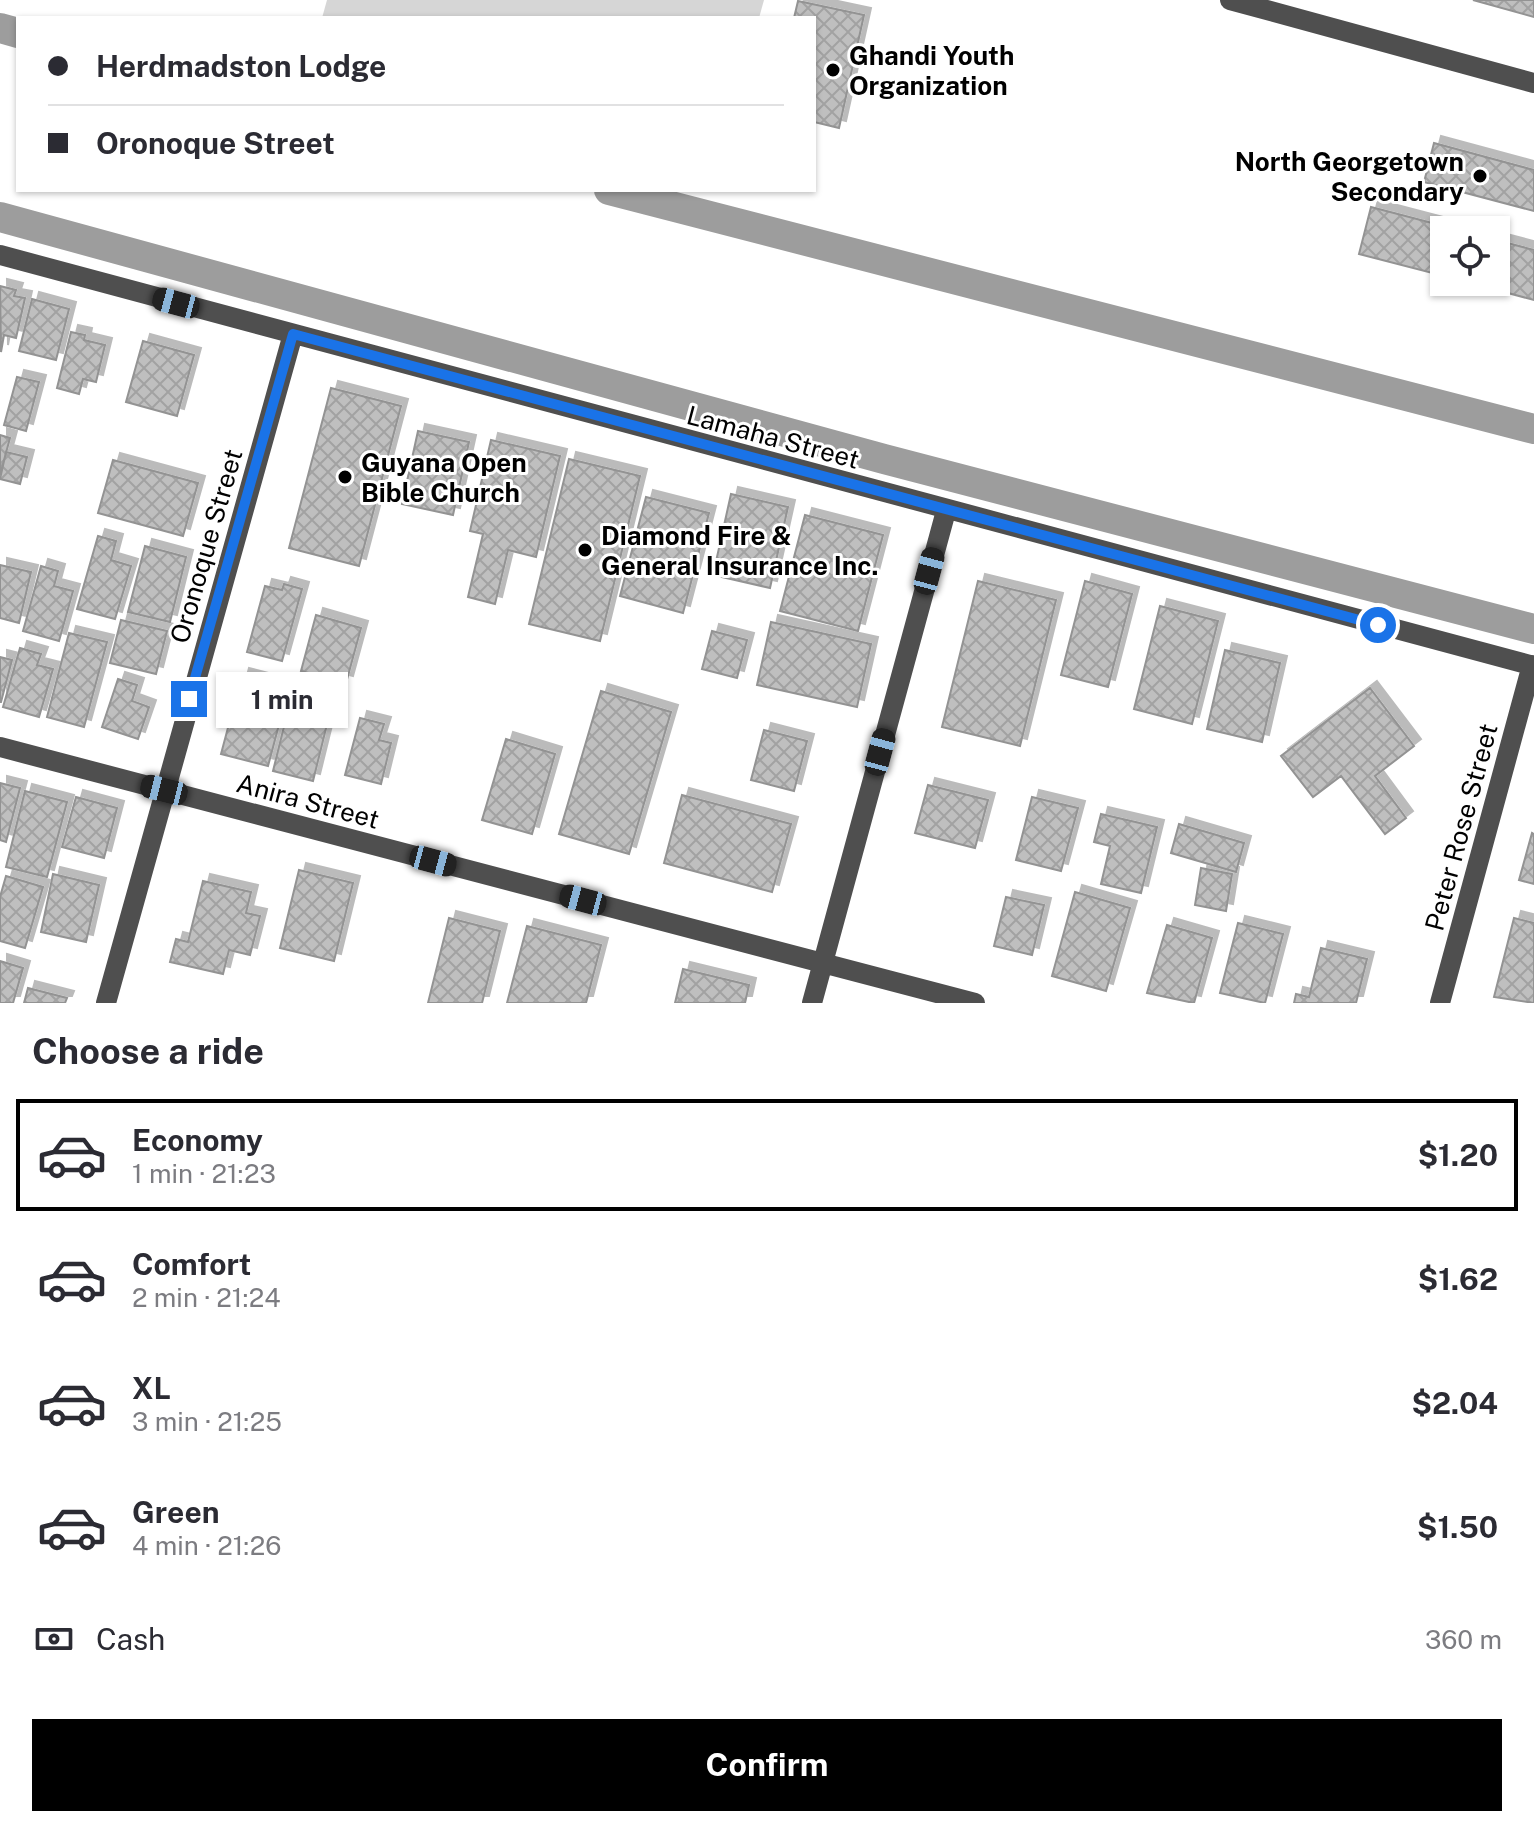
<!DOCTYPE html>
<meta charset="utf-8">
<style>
body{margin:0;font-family:"Public Sans",sans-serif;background:#f2f2f3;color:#2b2b33;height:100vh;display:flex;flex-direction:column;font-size:30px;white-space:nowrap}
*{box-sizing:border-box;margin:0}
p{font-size:26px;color:#7c7c81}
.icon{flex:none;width:44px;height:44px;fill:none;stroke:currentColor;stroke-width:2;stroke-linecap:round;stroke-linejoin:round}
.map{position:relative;height:1003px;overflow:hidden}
.sheet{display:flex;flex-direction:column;background:#fff;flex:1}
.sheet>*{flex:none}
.guide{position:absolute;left:16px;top:16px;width:800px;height:176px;border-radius:0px;box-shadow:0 2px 6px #0004;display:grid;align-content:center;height:176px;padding:0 32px;background:#fff}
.fabs{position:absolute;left:1430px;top:216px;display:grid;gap:16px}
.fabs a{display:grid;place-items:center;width:80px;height:80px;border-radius:0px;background:#fff;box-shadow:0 2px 6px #0004;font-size:40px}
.end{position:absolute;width:36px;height:36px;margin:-18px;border:10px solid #1a73e8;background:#fff;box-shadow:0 0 0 4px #fff}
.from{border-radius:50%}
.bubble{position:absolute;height:56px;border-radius:0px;background:#fff;box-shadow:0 2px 6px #0004;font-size:26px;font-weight:700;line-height:56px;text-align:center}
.car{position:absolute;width:24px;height:48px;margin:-24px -12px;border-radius:10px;box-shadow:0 0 6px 2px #0007;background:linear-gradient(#222 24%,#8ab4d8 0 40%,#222 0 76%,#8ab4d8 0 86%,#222 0)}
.guide b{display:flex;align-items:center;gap:28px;height:76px;font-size:30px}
.guide b+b{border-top:2px solid #e1e1e2}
.guide i{width:20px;height:20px;background:#2b2b33}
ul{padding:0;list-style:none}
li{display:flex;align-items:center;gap:24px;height:112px;margin:0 16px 12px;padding:0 16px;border:4px solid transparent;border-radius:0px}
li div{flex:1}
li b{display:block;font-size:30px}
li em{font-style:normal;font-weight:700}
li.active{border-color:#000}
li>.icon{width:72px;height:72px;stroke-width:1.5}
h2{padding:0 32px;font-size:36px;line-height:96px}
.pay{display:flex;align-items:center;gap:20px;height:88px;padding:0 32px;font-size:30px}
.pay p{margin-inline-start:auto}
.action{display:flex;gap:16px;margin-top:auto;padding:16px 32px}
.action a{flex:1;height:92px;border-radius:0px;background:#000;color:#fff;font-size:32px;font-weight:700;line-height:92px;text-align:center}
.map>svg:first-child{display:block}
.grass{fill:#d6d6d6}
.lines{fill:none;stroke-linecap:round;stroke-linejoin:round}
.canal{stroke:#9d9d9d;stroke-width:30}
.building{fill:url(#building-cross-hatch);stroke:#939393;stroke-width:2;filter:url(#shadow)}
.minor{stroke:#4f4f4f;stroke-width:20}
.route{stroke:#1a73e8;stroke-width:10}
.poi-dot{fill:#000;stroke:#fff;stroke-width:3}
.labels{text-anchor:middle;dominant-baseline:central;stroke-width:6;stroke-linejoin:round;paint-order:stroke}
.poi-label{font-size:26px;font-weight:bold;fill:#000;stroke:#fff;text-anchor:start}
.street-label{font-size:26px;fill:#000;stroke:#fff}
</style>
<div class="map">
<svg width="1534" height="1003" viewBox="0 0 1534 1003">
<defs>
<pattern id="building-cross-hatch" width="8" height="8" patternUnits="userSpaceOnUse" patternTransform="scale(2)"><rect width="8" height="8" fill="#bfbfbf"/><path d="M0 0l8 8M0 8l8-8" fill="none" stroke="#a2a2a2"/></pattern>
<filter id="shadow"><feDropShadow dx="7" dy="-7" stdDeviation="0" flood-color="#0004"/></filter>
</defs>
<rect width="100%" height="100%" fill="#fff"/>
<path class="grass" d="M 327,0 L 764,0 L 759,18 L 322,18 Z"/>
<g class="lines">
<path class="canal" d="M 0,28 L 18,33
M 609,190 L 1534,429
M 0,217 L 884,459 L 1534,629"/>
</g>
<path class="building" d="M 1473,0 L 1534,0 L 1534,17 Z
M 798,1 L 864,15 L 839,128 L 814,122 L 814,18 L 794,18 Z
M 1434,143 L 1534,170 L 1534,211 L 1424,182 Z
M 1371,207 L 1459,230 L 1444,230 L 1444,276 L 1359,254 Z
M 1496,240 L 1534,250 L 1534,300 L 1467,282 L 1496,282 Z
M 0,286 L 16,290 L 14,296 L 25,298 L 16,338 L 4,335 L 1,352 Z
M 32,299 L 69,309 L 56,360 L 19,351 Z
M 71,332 L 85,335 L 84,340 L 105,345 L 96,382 L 83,379 L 79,394 L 57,388 Z
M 143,341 L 194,355 L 177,416 L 126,402 Z
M 17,377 L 39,382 L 26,431 L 4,425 Z
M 331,388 L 401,406 L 359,566 L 289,548 Z
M 418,431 L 469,442 L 453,515 L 402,504 Z
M 0,435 L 10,438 L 0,475 Z
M 491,440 L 560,456 L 536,557 L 508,550 L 495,604 L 468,597 L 483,534 L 470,531 Z
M 6,452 L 27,457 L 20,484 L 0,479 Z
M 569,459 L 640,476 L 600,641 L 529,624 Z
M 113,460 L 198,483 L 183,536 L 98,513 Z
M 731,494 L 788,507 L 770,588 L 713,575 Z
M 646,497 L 709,513 L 683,613 L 620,596 Z
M 805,515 L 883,535 L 858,631 L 780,611 Z
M 98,536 L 116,541 L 111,560 L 131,566 L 115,619 L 77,609 Z
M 145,546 L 186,557 L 170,622 L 128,612 Z
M 0,565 L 31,572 L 19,623 L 0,618 Z
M 41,566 L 58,571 L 54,586 L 73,591 L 59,641 L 23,631 Z
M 978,581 L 1056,600 L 1020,746 L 942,727 Z
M 1085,581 L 1132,594 L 1108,687 L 1061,675 Z
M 284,584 L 302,589 L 282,661 L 247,652 L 265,586 L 282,590 Z
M 1160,606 L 1218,621 L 1192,724 L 1134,709 Z
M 316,615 L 361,628 L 346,683 L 301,671 Z
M 121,620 L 167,631 L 156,674 L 110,663 Z
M 771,622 L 871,644 L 857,707 L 757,685 Z
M 712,631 L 747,640 L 737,678 L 702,669 Z
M 69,633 L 107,642 L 84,727 L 47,717 Z
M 20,648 L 41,654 L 37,665 L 53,669 L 39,717 L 3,707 Z
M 1225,650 L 1280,663 L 1262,742 L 1207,729 Z
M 0,657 L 12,660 L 1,702 L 0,702 Z
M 242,675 L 289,687 L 268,766 L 221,754 Z
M 118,679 L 137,685 L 132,701 L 149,707 L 138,739 L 102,727 Z
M 1370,688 L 1414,746 L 1375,776 L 1406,818 L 1385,834 L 1341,776 L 1313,797 L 1281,756 Z
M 293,690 L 333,700 L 313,781 L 273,771 Z
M 601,691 L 671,712 L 629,854 L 559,834 Z
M 360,718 L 384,724 L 379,740 L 391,743 L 381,784 L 345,775 Z
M 764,730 L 807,741 L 794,791 L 751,780 Z
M 506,739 L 555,754 L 532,834 L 482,820 Z
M 0,783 L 20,788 L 6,842 L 0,840 Z
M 928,785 L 988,800 L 975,848 L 915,833 Z
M 25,791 L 67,802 L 47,877 L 6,867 Z
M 682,795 L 791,824 L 772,892 L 664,863 Z
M 76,797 L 117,808 L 104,858 L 62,847 Z
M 1032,797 L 1078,808 L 1061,871 L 1016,860 Z
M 1101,814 L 1157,827 L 1141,893 L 1101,884 L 1110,846 L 1094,842 Z
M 1179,824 L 1244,843 L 1236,872 L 1171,853 Z
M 1532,833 L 1534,834 L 1534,884 L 1519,880 Z
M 1201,868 L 1232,874 L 1226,911 L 1195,905 Z
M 299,870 L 353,883 L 334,961 L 280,948 Z
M 53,874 L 99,885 L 86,942 L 41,932 Z
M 6,876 L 43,887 L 25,948 L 0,941 L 0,897 Z
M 203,881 L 251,892 L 246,913 L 260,916 L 250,955 L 229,950 L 223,974 L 170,962 L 176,939 L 188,942 Z
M 1075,892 L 1130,908 L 1106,991 L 1052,976 Z
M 1006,897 L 1044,905 L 1032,955 L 994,946 Z
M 449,918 L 500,931 L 482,1003 L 428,1003 Z
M 1514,918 L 1534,923 L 1534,1003 L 1494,997 Z
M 1238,923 L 1283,934 L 1265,1003 L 1220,993 Z
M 1167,925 L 1212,938 L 1194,1003 L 1147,993 Z
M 527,926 L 601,945 L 586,1003 L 507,1003 Z
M 1321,948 L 1367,959 L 1356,1003 L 1294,1003 L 1296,994 L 1309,997 Z
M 0,961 L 23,968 L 13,1003 L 0,1003 Z
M 683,969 L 749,985 L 745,1003 L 675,1003 Z
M 28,988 L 67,998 L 65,1003 L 24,1003 Z"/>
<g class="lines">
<path class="minor" d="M 1230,0 L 1534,83
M 0,255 L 1534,666
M 0,747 L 975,1003
M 106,1003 L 293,334
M 812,1003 L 946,511
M 1440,1003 L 1532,665"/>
</g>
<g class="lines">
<path class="route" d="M 189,699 L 293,334 L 1378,625"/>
</g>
<g class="poi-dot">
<circle cx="833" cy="70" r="8"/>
<circle cx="1480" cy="176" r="8"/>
<circle cx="345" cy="477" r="8"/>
<circle cx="585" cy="550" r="8"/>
</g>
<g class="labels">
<g class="poi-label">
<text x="849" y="55">Ghandi Youth<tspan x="849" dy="30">Organization</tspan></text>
<text x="1464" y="161" text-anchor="end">North Georgetown<tspan x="1464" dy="30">Secondary</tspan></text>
<text x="361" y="462">Guyana Open<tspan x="361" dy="30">Bible Church</tspan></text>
<text x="601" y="535">Diamond Fire &amp;<tspan x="601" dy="30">General Insurance Inc.</tspan></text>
</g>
<g class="street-label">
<text transform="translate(773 437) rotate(15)">Lamaha Street</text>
<text transform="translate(206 546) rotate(-74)">Oronoque Street</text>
<text transform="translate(308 801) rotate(15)">Anira Street</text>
<text transform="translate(1461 827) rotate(-75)">Peter Rose Street</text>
</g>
</g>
</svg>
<div class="fabs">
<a><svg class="icon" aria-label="locate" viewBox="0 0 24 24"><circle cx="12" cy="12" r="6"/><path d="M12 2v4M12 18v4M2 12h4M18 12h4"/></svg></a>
</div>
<i class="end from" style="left:1378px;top:625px"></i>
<i class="end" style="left:189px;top:699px"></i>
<div class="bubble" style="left:216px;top:672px;width:132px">1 min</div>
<i class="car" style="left:176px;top:303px;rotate:285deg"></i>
<i class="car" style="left:929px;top:571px;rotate:15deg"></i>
<i class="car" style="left:880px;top:752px;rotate:15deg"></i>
<i class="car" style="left:164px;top:790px;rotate:284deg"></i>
<i class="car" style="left:433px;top:861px;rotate:105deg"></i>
<i class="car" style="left:583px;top:900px;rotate:285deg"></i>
<div class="guide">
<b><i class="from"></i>Herdmadston Lodge</b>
<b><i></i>Oronoque Street</b>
</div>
</div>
<section class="sheet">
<h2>Choose a ride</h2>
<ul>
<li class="active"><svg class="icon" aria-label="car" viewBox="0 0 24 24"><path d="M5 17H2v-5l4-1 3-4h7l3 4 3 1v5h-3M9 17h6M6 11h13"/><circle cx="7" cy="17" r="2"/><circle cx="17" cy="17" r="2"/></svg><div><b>Economy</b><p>1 min · 21:23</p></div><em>$1.20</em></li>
<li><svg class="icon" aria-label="car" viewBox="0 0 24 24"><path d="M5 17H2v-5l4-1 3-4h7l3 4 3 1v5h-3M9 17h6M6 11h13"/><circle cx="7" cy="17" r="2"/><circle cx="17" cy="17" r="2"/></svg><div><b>Comfort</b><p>2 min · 21:24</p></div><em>$1.62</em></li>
<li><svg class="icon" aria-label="car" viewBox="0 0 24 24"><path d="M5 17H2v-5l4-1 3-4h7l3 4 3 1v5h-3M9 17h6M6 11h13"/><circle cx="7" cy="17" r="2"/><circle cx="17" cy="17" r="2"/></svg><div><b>XL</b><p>3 min · 21:25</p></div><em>$2.04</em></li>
<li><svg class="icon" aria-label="car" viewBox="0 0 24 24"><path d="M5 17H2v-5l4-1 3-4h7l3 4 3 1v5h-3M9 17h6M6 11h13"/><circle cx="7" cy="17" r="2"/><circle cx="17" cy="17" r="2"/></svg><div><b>Green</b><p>4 min · 21:26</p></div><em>$1.50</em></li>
</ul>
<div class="pay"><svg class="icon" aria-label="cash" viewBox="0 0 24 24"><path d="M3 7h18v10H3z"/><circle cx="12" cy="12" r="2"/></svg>Cash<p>360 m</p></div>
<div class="action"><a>Confirm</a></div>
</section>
